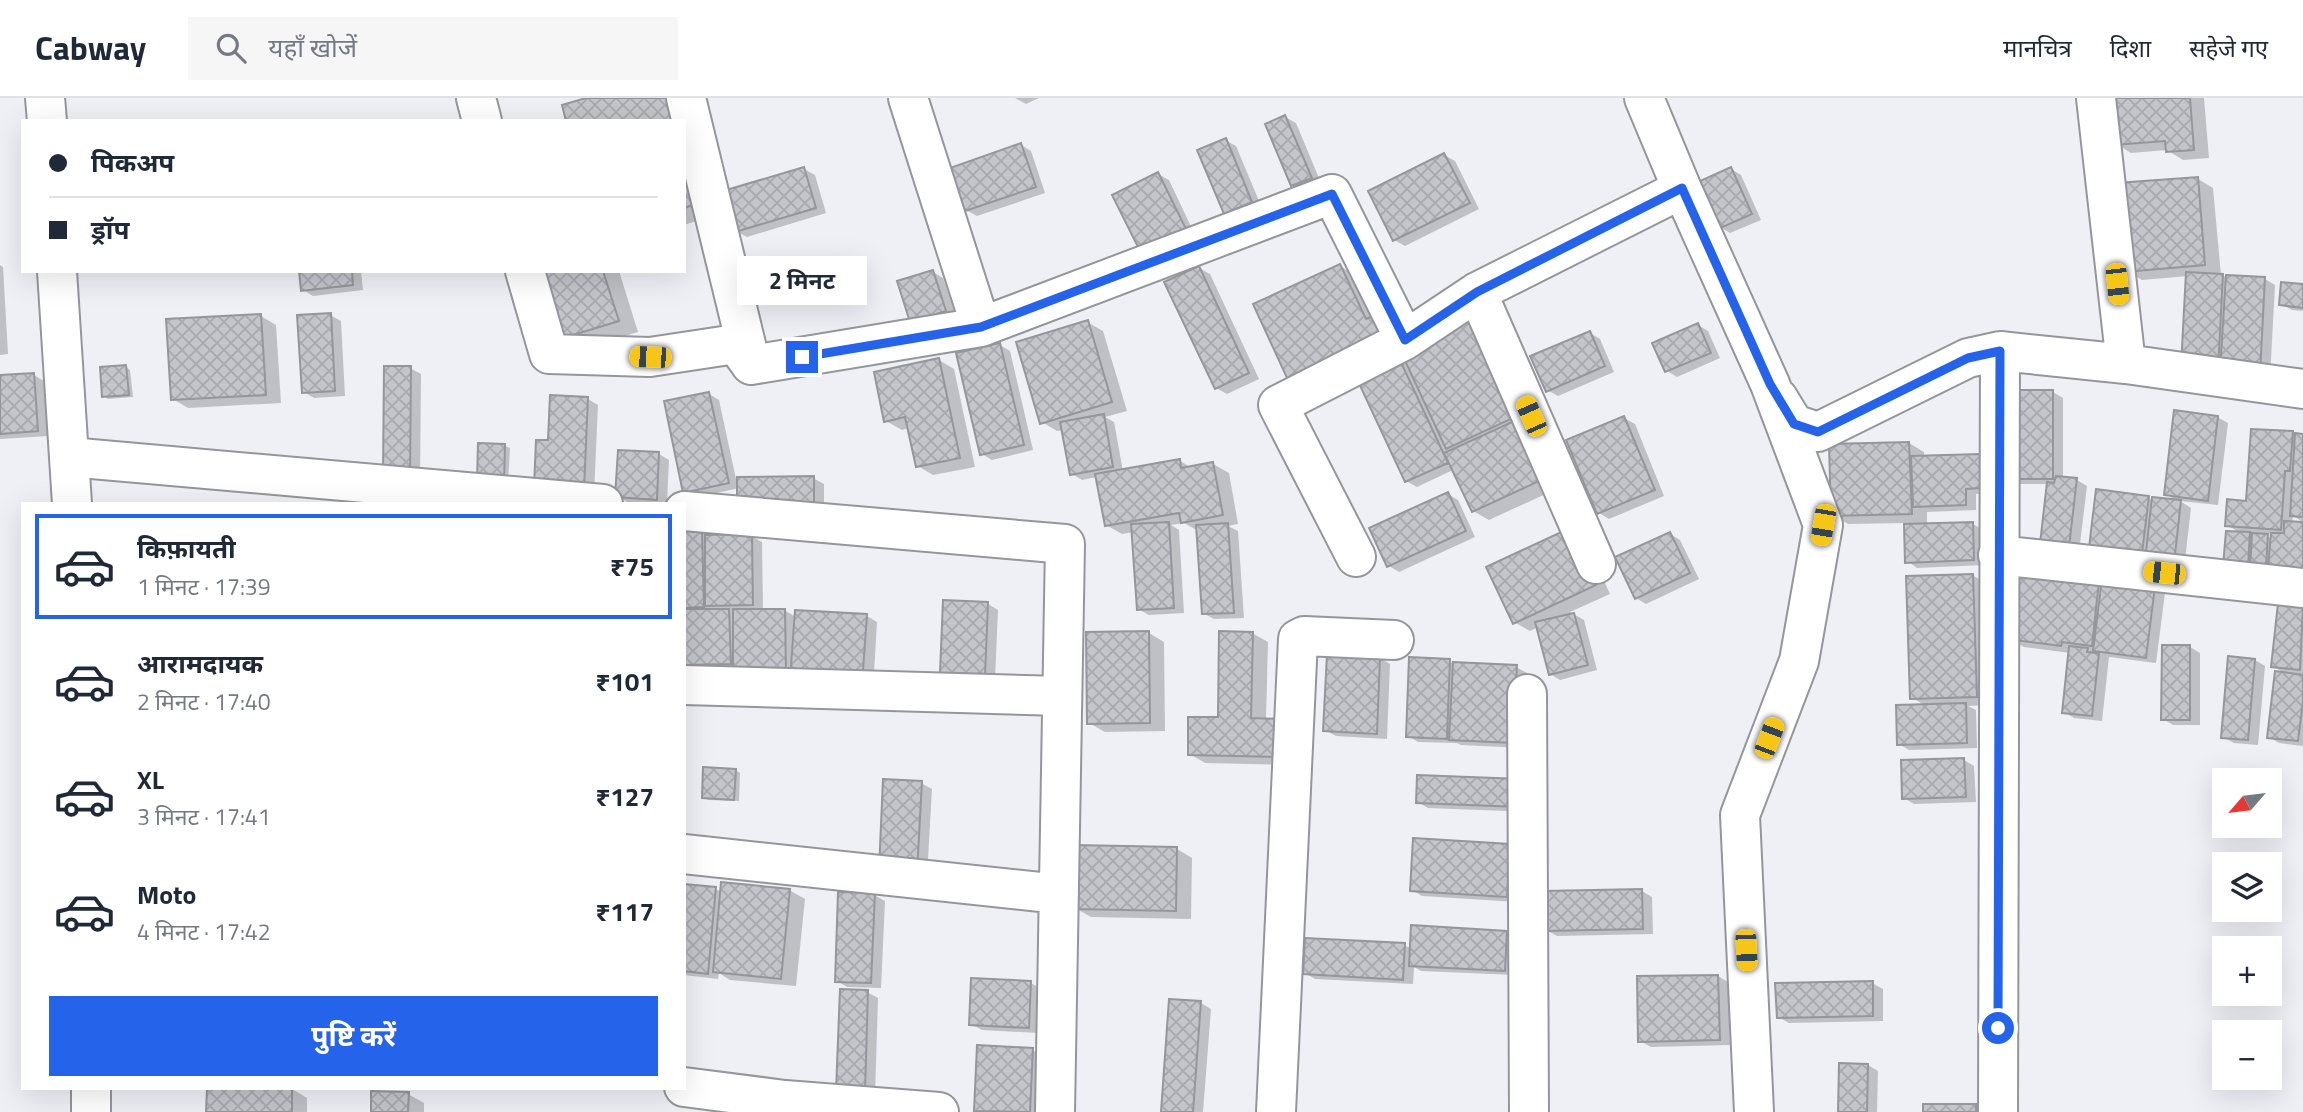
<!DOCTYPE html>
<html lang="hi">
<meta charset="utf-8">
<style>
body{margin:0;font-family:"Titillium Web","Noto Sans Devanagari",sans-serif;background:#f6f6f7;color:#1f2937;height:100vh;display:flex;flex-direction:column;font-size:26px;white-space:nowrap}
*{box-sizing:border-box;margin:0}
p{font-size:23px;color:#747a83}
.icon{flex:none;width:38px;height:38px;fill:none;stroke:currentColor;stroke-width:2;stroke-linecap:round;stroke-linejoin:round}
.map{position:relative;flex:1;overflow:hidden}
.drawer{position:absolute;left:21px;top:404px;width:665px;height:588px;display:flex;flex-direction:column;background:#fff;border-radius:0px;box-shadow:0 7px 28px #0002}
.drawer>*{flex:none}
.top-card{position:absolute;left:21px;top:21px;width:665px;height:154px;border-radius:0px;box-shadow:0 7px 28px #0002;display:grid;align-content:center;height:154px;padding:0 28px;background:#fff}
.needle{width:46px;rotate:242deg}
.fabs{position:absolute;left:2212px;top:670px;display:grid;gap:14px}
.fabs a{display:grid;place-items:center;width:70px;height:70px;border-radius:0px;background:#fff;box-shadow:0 7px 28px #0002;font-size:35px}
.end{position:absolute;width:32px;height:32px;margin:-16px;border:9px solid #2563eb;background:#fff;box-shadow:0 0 0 4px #fff}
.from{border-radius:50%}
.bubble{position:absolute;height:49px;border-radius:0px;background:#fff;box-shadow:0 7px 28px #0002;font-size:23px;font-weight:700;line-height:49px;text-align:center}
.car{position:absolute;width:21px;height:42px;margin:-21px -10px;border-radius:9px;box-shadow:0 0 5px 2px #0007;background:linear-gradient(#f5c518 24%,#345 0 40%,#f5c518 0 76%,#345 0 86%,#f5c518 0)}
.top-card b{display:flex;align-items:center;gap:24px;height:66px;font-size:26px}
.top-card b+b{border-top:2px solid #e0e1e3}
.top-card i{width:18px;height:18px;background:#1f2937}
ul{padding:12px 0 0;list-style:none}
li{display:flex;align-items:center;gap:21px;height:105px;margin:0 14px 10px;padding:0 14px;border:4px solid transparent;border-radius:0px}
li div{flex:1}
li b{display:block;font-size:26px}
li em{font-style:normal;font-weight:700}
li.selected{border-color:#2563eb}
li>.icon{width:63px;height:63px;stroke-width:1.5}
.button{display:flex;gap:14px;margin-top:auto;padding:14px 28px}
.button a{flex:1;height:80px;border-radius:0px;background:#2563eb;color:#fff;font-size:28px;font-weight:700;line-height:80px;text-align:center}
header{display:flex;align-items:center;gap:42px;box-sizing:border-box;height:98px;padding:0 35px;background:#fff;border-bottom:2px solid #e0e1e3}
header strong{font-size:33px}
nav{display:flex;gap:38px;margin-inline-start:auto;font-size:24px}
.search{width:490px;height:63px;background:#f6f6f7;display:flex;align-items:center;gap:18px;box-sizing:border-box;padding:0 24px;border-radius:0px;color:#747a83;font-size:26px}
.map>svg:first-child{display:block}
.shadow{fill:#0003;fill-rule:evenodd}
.building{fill:url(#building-cross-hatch);stroke:#94969b;stroke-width:2}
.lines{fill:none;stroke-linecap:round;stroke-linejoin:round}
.minor-casing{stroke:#95969b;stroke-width:42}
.minor{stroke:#fff;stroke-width:38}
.route{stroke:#2563eb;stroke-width:9}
</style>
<header>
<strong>Cabway</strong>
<div class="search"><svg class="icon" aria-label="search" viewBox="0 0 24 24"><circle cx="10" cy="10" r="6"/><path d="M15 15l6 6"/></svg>यहाँ खोजें</div>
<nav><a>मानचित्र</a><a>दिशा</a><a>सहेजे गए</a></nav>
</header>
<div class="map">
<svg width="2303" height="1014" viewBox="0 0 2303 1014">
<defs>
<pattern id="building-cross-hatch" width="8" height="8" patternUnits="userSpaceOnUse" patternTransform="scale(1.75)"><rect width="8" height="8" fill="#c4c5cb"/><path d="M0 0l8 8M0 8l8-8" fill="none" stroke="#a8a9ae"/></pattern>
</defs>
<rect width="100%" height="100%" fill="#eff0f6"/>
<path class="shadow" d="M 1015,0 L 1039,0 L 1026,6 Z
M 2112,0 L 2204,0 L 2209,60 L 2183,62 L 2167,52 L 2131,55 L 2116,46 Z
M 1285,19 L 1296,25 L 1321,85 L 1303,93 L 1293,87 Z
M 1225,42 L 1236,48 L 1262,110 L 1236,120 L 1225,114 Z
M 1021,47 L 1031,53 L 1045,95 L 977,118 L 966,112 Z
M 1444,57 L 1455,63 L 1479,111 L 1405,148 L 1394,142 Z
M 684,69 L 712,118 L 684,127 Z
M 804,71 L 815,77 L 826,115 L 747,139 L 736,133 Z
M 1731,71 L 1741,77 L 1761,122 L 1730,135 L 1720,129 Z
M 1158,76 L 1169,82 L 1195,137 L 1151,158 Z
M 2198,81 L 2213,90 L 2221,177 L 2227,180 L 2265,181 L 2275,187 L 2270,280 L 2193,274 L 2188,178 L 2142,182 L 2126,173 Z
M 0,167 L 3,169 L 8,256 L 0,257 Z
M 1340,168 L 1355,177 L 1375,219 L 1481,219 L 1565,387 L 1489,422 L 1473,413 L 1453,372 L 1417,389 L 1406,383 ZM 1404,256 L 1410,268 L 1396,260 ZM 1441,359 L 1451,365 L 1451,369 L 1439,362 Z
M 1199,170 L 1210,176 L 1259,281 L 1227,296 L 1216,290 Z
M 300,173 L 361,173 L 363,192 L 313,198 L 303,192 Z
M 509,173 L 619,173 L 638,234 L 552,260 Z
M 933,174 L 943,180 L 956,219 L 922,229 Z
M 2303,188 L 2303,213 L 2292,212 L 2281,206 Z
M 330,217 L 341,223 L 345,298 L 314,300 L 304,294 Z
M 261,218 L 276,227 L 281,305 L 188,310 L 173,301 Z
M 1087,224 L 1103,233 L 1127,313 L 1105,319 L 1114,324 L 1123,373 L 1180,363 L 1192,370 L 1213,366 L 1229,375 L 1238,426 L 1228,428 L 1238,433 L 1244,520 L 1214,521 L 1203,515 L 1198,433 L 1184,425 L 1171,427 L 1179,432 L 1184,515 L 1149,517 L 1138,511 L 1134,434 L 1122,436 L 1106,427 L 1097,379 L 1082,382 L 1072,376 L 1064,332 L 1057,333 L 1042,324 Z
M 1698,227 L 1708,233 L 1720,260 L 1677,279 L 1667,273 Z
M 1590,235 L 1600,241 L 1614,274 L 1558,298 L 1547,292 Z
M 1000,247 L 1010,253 L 1033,352 L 992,362 L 982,356 Z
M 939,262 L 954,271 L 975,369 L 933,377 L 918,368 L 909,330 L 902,332 L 886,323 Z
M 126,269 L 130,272 L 133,299 L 108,301 L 104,298 Z
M 410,270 L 421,276 L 420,383 L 396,382 Z
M 34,277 L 44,283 L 48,338 L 0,341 L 0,278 Z
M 2053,294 L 2063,300 L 2063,381 L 2077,382 L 2087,388 L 2079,454 L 2053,451 L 2049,386 L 2014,386 Z
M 709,296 L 719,302 L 736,381 L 813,380 L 824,386 L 824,421 L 739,390 L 695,400 L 685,393 Z
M 552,299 L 588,301 L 598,307 L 594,397 L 550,344 Z
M 2217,319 L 2228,325 L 2218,407 L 2180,403 L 2191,410 L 2184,471 L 2100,463 L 2148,400 L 2154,403 L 2177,403 L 2166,396 Z
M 1624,320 L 1635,326 L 1664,398 L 1609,421 L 1599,415 Z
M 2292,335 L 2303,337 L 2303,424 L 2293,418 L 2292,425 L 2303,426 L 2303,477 L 2230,470 L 2242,436 L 2227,427 L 2248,404 ZM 2262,435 L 2272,436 L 2272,441 Z
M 1909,345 L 1924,354 L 1924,359 L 1979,358 L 1990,364 L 1991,395 L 1976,396 L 1976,412 L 1927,414 L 1927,427 L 1973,426 L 1983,432 L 1984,467 L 1917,470 L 1907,463 L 1906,425 L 1848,426 L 1833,417 Z
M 480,347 L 505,348 L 510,350 L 508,387 Z
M 659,356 L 669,362 L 667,406 L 627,404 L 616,398 Z
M 1448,396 L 1458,402 L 1475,439 L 1399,474 L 1389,468 Z
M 684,434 L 702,434 L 710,438 L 751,438 L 762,444 L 763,513 L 784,512 L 796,519 L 867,518 L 877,524 L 873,592 L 684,572 Z
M 1670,436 L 1680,442 L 1699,481 L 1646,506 L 1636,500 Z
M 1585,441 L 1610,496 L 1570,514 L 1584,522 L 1597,572 L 1560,582 L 1550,576 L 1538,529 L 1530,533 L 1514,524 Z
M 2016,475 L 2154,489 L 2165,495 L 2156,565 L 2109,559 L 2102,623 L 2074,620 L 2064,614 L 2070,555 L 2024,549 L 2008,540 Z
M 1972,477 L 1988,486 L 1992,607 L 1968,608 L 1976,612 L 1977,650 L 1909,652 L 1899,646 L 1925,607 L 1912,600 Z
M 988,506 L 998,512 L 995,582 L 952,580 L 941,574 Z
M 2280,507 L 2303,510 L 2303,576 L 2301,576 L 2303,577 L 2303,648 L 2279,645 L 2269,639 L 2288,577 L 2272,568 Z
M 1149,535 L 1164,544 L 1165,633 L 1105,634 L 1089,625 Z
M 1252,535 L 1268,544 L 1266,622 L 1299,667 L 1205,665 L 1190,656 L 1220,621 Z
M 2190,549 L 2200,555 L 2200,627 L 2173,627 L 2163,621 Z
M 1380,560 L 1390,566 L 1387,641 L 1336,638 L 1325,632 Z
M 2255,562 L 2265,568 L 2258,647 L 2234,645 L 2223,639 Z
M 1449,563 L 1455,566 L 1516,569 L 1527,575 L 1524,650 L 1461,647 L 1457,645 L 1418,644 L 1408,638 Z
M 1964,662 L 1974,668 L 1976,704 L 1914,706 L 1904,700 Z
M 735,672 L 740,675 L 739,703 L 708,702 L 704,699 Z
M 1418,679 L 1530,714 L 1428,710 L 1418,704 Z
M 921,685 L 932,691 L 927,779 L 891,777 Z
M 1509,747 L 1517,804 L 1422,798 L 1412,792 Z
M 1177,751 L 1192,760 L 1191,821 L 1091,819 L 1075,810 Z
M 684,788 L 715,791 L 722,794 L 789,792 L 805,801 L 796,888 L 730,882 L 719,875 L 718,881 L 684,877 Z
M 1642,793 L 1652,799 L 1653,836 L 1557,838 L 1546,832 Z
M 874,797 L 885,803 L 881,890 L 847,889 L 837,883 Z
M 1506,834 L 1517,840 L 1515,877 L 1421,873 L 1414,869 L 1413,886 L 1315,881 L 1305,875 L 1404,847 L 1412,851 Z
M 1718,878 L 1728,884 L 1730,947 L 1651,949 L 1640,943 Z
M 1031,885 L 1041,891 L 1039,935 L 982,932 L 971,926 Z
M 1872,885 L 1883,891 L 1883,923 L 1789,925 L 1778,919 Z
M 867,894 L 878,900 L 875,999 L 849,998 Z
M 1201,905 L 1211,911 L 1203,1014 L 1163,1014 Z
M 1032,952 L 1043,958 L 1040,1014 L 979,1014 L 976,1012 Z
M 1868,967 L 1878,973 L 1877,1014 L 1839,1014 Z
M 292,991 L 307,1000 L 307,1014 L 208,1014 Z
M 408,996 L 424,1005 L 424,1014 L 372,1014 Z"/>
<path class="building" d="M 586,0 L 670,0 L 677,23 L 566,23 L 562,7 Z
M 2110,0 L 2190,0 L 2194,52 L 2166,54 L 2165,43 L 2114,47 Z
M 1285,17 L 1312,80 L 1291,88 L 1265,26 Z
M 1226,40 L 1252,104 L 1224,116 L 1197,52 Z
M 1021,45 L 1036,89 L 965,113 L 950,70 Z
M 1444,55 L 1470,105 L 1393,143 L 1368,93 Z
M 804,69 L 816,110 L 735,134 L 723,93 Z
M 1731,69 L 1752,116 L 1718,131 L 1698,84 Z
M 1158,74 L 1186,131 L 1140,153 L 1112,97 Z
M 684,78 L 693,107 L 684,110 Z
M 2198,79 L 2205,167 L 2125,174 L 2117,85 Z
M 1340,166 L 1366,221 L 1380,215 L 1395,245 L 1293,293 L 1253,206 Z
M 1199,168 L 1249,275 L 1215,291 L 1164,184 Z
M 933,172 L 946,213 L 910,224 L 897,183 Z
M 299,173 L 352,173 L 353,187 L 301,193 Z
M 507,173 L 603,173 L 619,223 L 530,250 Z
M 2186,174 L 2223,176 L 2218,271 L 2181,269 Z
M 2226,177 L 2265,179 L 2260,276 L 2220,273 Z
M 2281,184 L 2303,186 L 2303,210 L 2279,207 Z
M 331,215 L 335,293 L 302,295 L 297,217 Z
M 261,216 L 266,297 L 171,302 L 166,221 Z
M 1481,217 L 1526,314 L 1446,351 L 1401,254 Z
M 1088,222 L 1112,304 L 1040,326 L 1016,244 Z
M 1698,225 L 1711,255 L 1665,274 L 1652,245 Z
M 1590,233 L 1605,268 L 1546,294 L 1530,258 Z
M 1000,245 L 1024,347 L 980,357 L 956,255 Z
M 939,260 L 960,360 L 916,369 L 905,319 L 884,324 L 874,274 Z
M 1399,260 L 1448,365 L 1405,384 L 1356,279 Z
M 126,267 L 129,297 L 102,299 L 100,269 Z
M 384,268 L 411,268 L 410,378 L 383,377 Z
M 34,275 L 38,333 L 0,336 L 0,277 Z
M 2002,292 L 2053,292 L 2053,381 L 2002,381 Z
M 709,294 L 729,385 L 683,395 L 664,303 Z
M 550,297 L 588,299 L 584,392 L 534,389 L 536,342 L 548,342 Z
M 2174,312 L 2218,318 L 2208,403 L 2164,397 Z
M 1104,316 L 1113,369 L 1070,377 L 1060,324 Z
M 1624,318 L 1655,392 L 1597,416 L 1566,342 Z
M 1523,319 L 1550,378 L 1472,414 L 1444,355 Z
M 2251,331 L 2293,333 L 2290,373 L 2285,373 L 2281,432 L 2225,428 L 2227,401 L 2246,403 Z
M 2295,335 L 2303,336 L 2303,419 L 2290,418 Z
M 1909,344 L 1912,416 L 1831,418 L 1829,346 Z
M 478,345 L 505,346 L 504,386 L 477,385 Z
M 618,352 L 659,354 L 657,402 L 615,399 Z
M 1980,356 L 1981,390 L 1966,391 L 1966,407 L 1913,409 L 1911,358 Z
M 1180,361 L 1181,370 L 1213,364 L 1223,417 L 1181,425 L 1179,415 L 1105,428 L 1095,376 Z
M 814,378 L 814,416 L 737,416 L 737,379 Z
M 2056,378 L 2077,380 L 2069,449 L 2040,446 L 2047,384 L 2054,385 Z
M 2096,391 L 2149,398 L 2141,464 L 2088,458 Z
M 1448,394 L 1466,433 L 1387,469 L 1369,430 Z
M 2152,399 L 2181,402 L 2174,466 L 2145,463 Z
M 2284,423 L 2303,424 L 2303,472 L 2268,470 L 2271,435 L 2284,435 Z
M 1169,424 L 1174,510 L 1137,512 L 1131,426 Z
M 1973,424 L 1974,462 L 1905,465 L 1904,426 Z
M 1228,425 L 1234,515 L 1202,516 L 1196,427 Z
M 1570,430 L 1596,487 L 1513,526 L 1486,469 Z
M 684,432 L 702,432 L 704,509 L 684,510 Z
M 2226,433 L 2250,434 L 2248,470 L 2223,468 Z
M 1670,434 L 1690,475 L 1635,501 L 1615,459 Z
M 2252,435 L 2268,436 L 2266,471 L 2250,471 Z
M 752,436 L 753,507 L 705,508 L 705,437 Z
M 2014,473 L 2099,483 L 2092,548 L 2062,544 L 2061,548 L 2006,541 Z
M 1973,476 L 1977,599 L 1910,601 L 1906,478 Z
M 2102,481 L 2155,488 L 2146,560 L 2093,553 Z
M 943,502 L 988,504 L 985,578 L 940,575 Z
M 2278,505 L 2303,508 L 2300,572 L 2271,569 Z
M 684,511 L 729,511 L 731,566 L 684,567 Z
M 733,511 L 785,511 L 786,576 L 733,577 Z
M 795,512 L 867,516 L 862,587 L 790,582 Z
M 1574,515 L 1588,567 L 1549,577 L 1535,524 Z
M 1149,533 L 1150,625 L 1087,626 L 1086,534 Z
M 1219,533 L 1253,534 L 1251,620 L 1284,621 L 1283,659 L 1188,657 L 1188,619 L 1218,619 Z
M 2162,547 L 2190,547 L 2190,622 L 2161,622 Z
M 2069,548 L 2088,550 L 2087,554 L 2099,555 L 2092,618 L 2062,615 Z
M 1327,556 L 1380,558 L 1377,636 L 1323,633 Z
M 2228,558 L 2255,561 L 2248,642 L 2221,640 Z
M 1409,559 L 1450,561 L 1447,641 L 1406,639 Z
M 1453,564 L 1517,567 L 1513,645 L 1449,642 Z
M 2275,573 L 2303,577 L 2303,603 L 2298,643 L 2267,640 Z
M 1966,605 L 1967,645 L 1897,647 L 1896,607 Z
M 1964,660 L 1966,699 L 1902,701 L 1901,662 Z
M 703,669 L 736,671 L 734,702 L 702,700 Z
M 1417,677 L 1521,681 L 1520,709 L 1416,705 Z
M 883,681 L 922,683 L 917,774 L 879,772 Z
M 1413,740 L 1510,746 L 1507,799 L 1410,793 Z
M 1074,747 L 1177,749 L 1176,813 L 1073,811 Z
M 721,784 L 790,791 L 781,881 L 713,874 Z
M 684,786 L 716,789 L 708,876 L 684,873 Z
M 1642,791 L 1643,831 L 1544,833 L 1543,793 Z
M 838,794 L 875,795 L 871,885 L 835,884 Z
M 1411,827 L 1507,833 L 1505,873 L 1409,868 Z
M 1305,840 L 1405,845 L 1403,882 L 1303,876 Z
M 1718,877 L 1720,942 L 1638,944 L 1637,878 Z
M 971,880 L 1031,883 L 1029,930 L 969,927 Z
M 1873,883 L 1873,918 L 1777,920 L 1775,885 Z
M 840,891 L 868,892 L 865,994 L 836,993 Z
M 1169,901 L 1201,903 L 1193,1014 L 1161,1014 Z
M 977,947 L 1033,950 L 1030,1014 L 974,1013 Z
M 1839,965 L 1868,966 L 1867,1014 L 1838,1014 Z
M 207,990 L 292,990 L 292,1014 L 206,1014 Z
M 371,993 L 409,994 L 408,1014 L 371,1014 Z
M 1923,1006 L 1976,1006 L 1976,1014 L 1923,1014 Z"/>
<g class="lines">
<defs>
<path id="minor" d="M 45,0 L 47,23
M 476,0 L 482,23
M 686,0 L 751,267 L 981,229 L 1332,96 L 1405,242 L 1477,194 L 1682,91
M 908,0 L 981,229
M 1644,0 L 1682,91 L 1770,286 L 1823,427 L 1799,563 L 1740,717 L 1754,1014
M 2096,0 L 2126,266
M 57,173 L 72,406
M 525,173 L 549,256 L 650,259 L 736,246 L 751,267
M 1477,194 L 1596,466
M 1778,300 L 1794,326 L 1818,334 L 1968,260 L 2000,253 L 2126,266 L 2303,291
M 69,359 L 603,406
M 684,413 L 1065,446 L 1055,1014
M 1998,457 L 2303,490
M 1356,459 L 1278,307 L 1405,242
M 684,587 L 1062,598
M 1527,596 L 1529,1014
M 684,756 L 1059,796
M 684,989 L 785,1002 L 939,1014
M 91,990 L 91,1014
M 1276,1014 L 1298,541 L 1304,538 L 1394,542
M 1998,1014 L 2000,253"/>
</defs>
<use href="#minor" class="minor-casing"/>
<use href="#minor" class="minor"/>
</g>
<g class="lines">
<path class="route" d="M 802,259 L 981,229 L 1332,96 L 1405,242 L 1477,194 L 1682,90 L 1770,286 L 1794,326 L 1818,334 L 1968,260 L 2000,253 L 1998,930"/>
</g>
</svg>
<div class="fabs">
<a><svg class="needle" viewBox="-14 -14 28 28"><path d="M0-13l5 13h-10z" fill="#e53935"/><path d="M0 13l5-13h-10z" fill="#747a83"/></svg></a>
<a><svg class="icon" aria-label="layers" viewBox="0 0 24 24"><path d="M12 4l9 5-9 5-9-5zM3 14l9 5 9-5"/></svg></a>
<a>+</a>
<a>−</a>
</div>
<i class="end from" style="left:1998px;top:930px"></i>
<i class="end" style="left:802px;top:259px"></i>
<div class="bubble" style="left:737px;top:158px;width:130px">2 मिनट</div>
<i class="car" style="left:2117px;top:186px;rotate:174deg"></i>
<i class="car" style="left:650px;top:259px;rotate:272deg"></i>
<i class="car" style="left:1531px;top:318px;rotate:336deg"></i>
<i class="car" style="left:1823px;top:427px;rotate:190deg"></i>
<i class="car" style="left:2164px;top:475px;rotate:276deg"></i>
<i class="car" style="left:1769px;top:640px;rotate:21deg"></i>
<i class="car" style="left:1746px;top:852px;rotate:177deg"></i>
<div class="top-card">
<b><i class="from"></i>पिकअप</b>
<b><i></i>ड्रॉप</b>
</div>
<section class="drawer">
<ul>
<li class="selected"><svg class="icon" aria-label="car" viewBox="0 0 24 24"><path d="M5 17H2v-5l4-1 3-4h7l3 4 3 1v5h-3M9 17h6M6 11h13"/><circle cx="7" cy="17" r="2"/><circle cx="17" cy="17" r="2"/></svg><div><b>किफ़ायती</b><p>1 मिनट · 17:39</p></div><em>₹75</em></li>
<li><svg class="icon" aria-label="car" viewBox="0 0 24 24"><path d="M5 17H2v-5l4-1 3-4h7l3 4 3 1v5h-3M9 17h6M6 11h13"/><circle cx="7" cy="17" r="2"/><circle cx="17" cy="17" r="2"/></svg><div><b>आरामदायक</b><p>2 मिनट · 17:40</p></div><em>₹101</em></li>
<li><svg class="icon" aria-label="car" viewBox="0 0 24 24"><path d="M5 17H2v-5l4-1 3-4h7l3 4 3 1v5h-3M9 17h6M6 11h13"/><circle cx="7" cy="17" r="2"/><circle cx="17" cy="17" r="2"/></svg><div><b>XL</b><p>3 मिनट · 17:41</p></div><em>₹127</em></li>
<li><svg class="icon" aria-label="car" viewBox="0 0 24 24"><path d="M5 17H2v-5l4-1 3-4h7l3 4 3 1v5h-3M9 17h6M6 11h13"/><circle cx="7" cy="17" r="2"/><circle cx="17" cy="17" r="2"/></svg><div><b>Moto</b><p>4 मिनट · 17:42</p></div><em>₹117</em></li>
</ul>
<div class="button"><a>पुष्टि करें</a></div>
</section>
</div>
